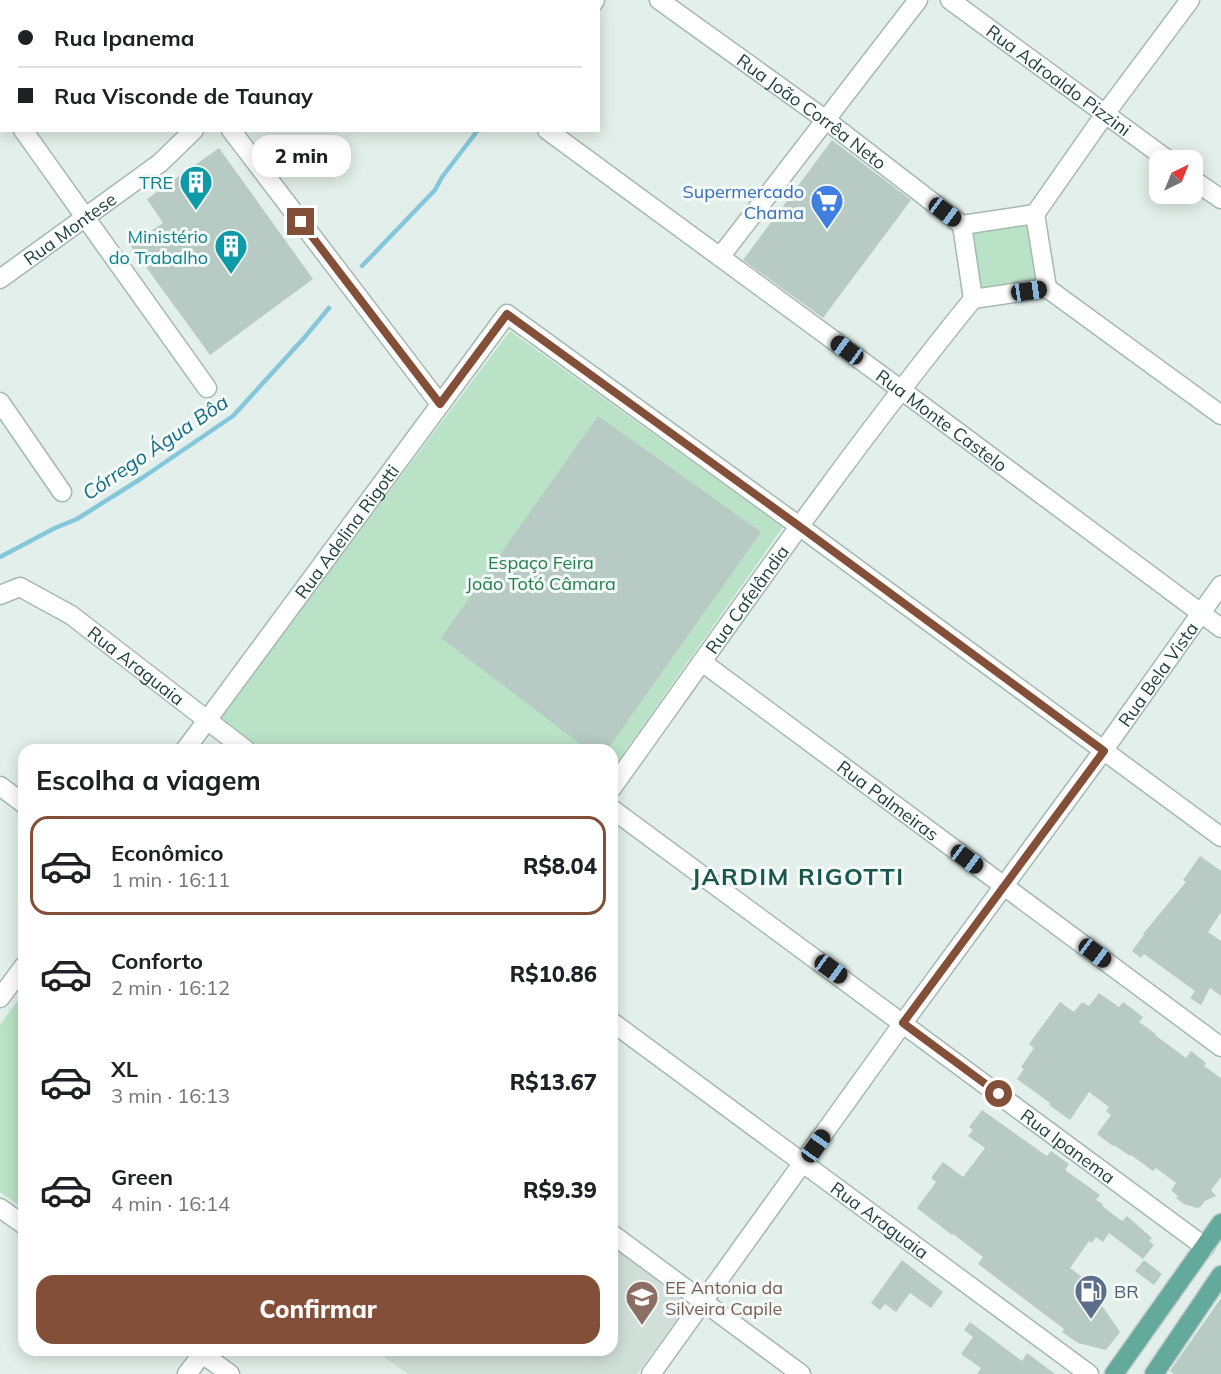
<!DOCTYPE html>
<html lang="pt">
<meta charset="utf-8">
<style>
body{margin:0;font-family:Mulish,sans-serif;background:#f2f2f2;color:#202124;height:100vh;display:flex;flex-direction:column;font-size:22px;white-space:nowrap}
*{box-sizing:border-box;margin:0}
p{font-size:20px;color:#757577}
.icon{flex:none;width:33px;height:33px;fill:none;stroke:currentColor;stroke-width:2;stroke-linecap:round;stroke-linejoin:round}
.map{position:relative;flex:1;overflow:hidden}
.side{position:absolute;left:18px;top:744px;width:600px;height:612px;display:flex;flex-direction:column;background:#fff;border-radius:18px;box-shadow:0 3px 15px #0003}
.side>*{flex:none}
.hud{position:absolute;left:0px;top:0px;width:600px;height:132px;box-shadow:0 3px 15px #0003;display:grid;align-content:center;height:132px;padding:0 18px;background:#fff}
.needle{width:39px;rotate:43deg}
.controls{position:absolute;left:1149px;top:150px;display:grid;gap:12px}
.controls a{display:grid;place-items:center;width:54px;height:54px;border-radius:12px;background:#fff;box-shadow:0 3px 15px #0003;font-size:30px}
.end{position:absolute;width:27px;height:27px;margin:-14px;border:8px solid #844f38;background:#fff;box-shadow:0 0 0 3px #fff}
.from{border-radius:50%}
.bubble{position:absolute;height:42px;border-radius:18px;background:#fff;box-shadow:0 3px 15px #0003;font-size:20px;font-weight:800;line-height:42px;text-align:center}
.car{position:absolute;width:18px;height:36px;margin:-18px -9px;border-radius:8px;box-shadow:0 0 4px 2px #0007;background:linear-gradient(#222 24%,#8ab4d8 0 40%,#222 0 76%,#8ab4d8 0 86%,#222 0)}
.hud b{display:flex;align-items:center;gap:21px;height:57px;font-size:22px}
.hud b+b{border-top:2px solid #e0e0e0}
.hud i{width:15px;height:15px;background:#202124}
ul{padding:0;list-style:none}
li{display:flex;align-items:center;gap:18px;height:99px;margin:0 12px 9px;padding:0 6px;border:3px solid transparent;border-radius:18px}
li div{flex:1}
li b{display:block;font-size:22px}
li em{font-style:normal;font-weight:800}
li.selected{border-color:#844f38}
li>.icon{width:54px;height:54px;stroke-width:1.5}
h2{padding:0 18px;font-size:27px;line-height:72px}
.action{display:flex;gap:12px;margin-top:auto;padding:12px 18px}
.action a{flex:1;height:69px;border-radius:18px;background:#844f38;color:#fff;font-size:24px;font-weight:800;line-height:69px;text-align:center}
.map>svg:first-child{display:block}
.built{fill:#d1dfd9}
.green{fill:#bae2c7}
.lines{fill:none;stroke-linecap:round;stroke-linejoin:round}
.stream{stroke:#85c7da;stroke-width:4.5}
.building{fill:#b8cac4}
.minor-casing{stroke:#a5b8b2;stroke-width:21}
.major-casing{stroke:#c1cac8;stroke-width:21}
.minor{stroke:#fff;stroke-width:18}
.major{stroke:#63a99c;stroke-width:18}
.route{stroke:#844f38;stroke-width:8}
.labels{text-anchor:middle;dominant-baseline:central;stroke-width:6;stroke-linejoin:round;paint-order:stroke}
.street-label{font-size:18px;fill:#20423c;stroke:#f4faf8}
.culture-label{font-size:18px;fill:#0d838f;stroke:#f4faf8;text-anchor:end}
.shop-label{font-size:18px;fill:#366cbe;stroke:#f4faf8;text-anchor:end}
.park-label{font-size:18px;fill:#257e4e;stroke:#f4faf8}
.education-label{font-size:18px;fill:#785e54;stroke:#f4faf8;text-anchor:start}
.service-label{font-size:18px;fill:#4e5e75;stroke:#f4faf8;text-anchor:start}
.water-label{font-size:20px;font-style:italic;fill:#136b86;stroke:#f4faf8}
.district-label{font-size:24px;font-weight:bold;letter-spacing:1.5px;fill:#19574c;stroke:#f4faf8}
</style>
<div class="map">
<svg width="1221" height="1374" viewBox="0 0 1221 1374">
<rect width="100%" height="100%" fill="#e3efea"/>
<path class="built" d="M 612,1246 L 690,1302 L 637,1374 L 408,1374 L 374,1350 L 612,1350 Z"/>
<path class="green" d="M 1032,218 L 1043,285 L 975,295 L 964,229 Z
M 510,331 L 783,527 L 612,769 L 612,750 L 262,750 L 219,718 Z
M 24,992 L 24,1209 L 0,1192 L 0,1025 Z"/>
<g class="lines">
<path class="stream" d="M 561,2 L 562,0
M 362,266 L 435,190 L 442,177 L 478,130
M 0,557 L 55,528 L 77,519 L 142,478 L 233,416 L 304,338 L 329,308"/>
</g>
<path class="building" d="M 832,140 L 911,200 L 823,318 L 743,260 Z
M 219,148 L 313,279 L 210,355 L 130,245 L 163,223 L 147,199 Z
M 598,416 L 761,532 L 607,750 L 588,750 L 441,638 Z
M 1200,856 L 1221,871 L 1221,912 L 1208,932 L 1221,941 L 1221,996 L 1210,988 L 1201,1005 L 1190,998 L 1195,991 L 1144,954 L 1141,958 L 1132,951 L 1144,935 L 1143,934 L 1186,882 L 1183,880 Z
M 1099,993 L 1119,1007 L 1123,1002 L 1143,1017 L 1139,1022 L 1156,1034 L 1155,1035 L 1186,1058 L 1191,1051 L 1206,1063 L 1204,1066 L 1221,1078 L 1221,1177 L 1211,1190 L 1216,1196 L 1205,1201 L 1200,1207 L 1197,1208 L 1184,1204 L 1176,1198 L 1178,1196 L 1171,1190 L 1176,1183 L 1156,1168 L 1153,1171 L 1131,1155 L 1130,1156 L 1114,1145 L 1113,1146 L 1097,1134 L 1111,1115 L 1106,1111 L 1109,1107 L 1089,1092 L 1070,1120 L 1049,1105 L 1050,1103 L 1017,1079 L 1024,1069 L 1021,1067 L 1034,1048 L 1029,1044 L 1060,1002 L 1074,1012 L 1082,1002 L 1089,1006 Z
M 982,1110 L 1044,1154 L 1047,1156 L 1051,1151 L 1069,1164 L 1065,1170 L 1100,1195 L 1096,1200 L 1103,1204 L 1102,1206 L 1122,1221 L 1127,1216 L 1152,1238 L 1149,1241 L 1154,1245 L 1143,1259 L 1109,1233 L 1103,1242 L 1096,1237 L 1092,1243 L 1089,1241 L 1070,1268 L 1103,1293 L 1096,1302 L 1103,1307 L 1120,1332 L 1106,1350 L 1078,1343 L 1062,1332 L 1064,1329 L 978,1264 L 983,1257 L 953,1234 L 952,1235 L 917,1208 L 936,1182 L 931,1178 L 943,1162 L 963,1177 L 985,1148 L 968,1136 L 973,1130 L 969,1127 Z
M 902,1260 L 943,1292 L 931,1308 L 910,1293 L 896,1312 L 885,1304 L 880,1310 L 871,1303 Z
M 1144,1260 L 1162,1274 L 1154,1285 L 1135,1271 Z
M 1221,1298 L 1221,1374 L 1174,1374 L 1170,1371 Z
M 970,1322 L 1022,1361 L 1027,1353 L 1055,1374 L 977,1374 L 981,1368 L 961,1354 L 973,1337 L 964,1330 Z"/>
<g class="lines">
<defs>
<g id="minor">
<path d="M 137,0 L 138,2"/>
<path d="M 366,0 L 368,2"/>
<path id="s1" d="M 659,0 L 826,120 L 962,225"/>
<path id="s2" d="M 950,0 L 1168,160"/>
<path d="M 315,2 L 316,0"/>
<path d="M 539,2 L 540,0"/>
<path d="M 594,2 L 595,0"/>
<path d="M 0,98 L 2,100"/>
<path d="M 23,130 L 207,388"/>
<path d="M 231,130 L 440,404"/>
<path id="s3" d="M 547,130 L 900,389 L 1221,628"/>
<path d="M 1192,179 L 1221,199"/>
<path d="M 1035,214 L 1047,288 L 973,299 L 962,225 Z"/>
<path d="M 1035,214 L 1105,114 L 1190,0"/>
<path d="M 720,257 L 918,0"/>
<path id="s4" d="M 0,279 L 160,163 L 194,130"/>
<path d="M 1047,288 L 1221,415"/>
<path d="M 0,402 L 62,492"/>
<path id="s5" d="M 0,595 L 20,587 L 71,615 L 246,750"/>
<path id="s6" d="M 702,662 L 1221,1047"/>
<path id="s7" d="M 185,750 L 507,314 L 799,526 L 1221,837"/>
<path d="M 0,786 L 24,804"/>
<path id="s8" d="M 612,788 C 730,623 845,457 973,299"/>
<path id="s9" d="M 612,809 L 1205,1247"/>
<path d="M 0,998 L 24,966"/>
<path id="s10" d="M 612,1022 L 1089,1374"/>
<path d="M 0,1208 L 24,1225"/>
<path d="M 612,1234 L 801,1374"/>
<path d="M 197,1350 L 230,1374"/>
<path d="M 187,1374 L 205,1350"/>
<path id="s11" d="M 651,1374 L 903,1023 L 1103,751 L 1221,585"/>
</g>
<path id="major" d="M 1114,1374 L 1221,1223
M 1154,1374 L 1221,1275"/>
</defs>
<use href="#minor" class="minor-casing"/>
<use href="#major" class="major-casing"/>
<use href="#minor" class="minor"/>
<use href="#major" class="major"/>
</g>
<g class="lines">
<path class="route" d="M 301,222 L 440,404 L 507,314 L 799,526 L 1104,751 L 903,1023 L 999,1094"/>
</g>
<defs>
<symbol id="building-pin" viewBox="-11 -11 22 30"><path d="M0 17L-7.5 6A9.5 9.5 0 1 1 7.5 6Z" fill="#0f9aa8" stroke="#f4faf8"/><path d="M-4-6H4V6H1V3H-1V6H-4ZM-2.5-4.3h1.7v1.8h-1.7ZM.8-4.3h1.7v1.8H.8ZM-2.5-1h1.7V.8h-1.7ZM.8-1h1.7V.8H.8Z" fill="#fff"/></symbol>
<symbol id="supermarket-pin" viewBox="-11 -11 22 30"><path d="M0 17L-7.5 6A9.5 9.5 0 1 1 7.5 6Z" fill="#3f7fe0" stroke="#f4faf8"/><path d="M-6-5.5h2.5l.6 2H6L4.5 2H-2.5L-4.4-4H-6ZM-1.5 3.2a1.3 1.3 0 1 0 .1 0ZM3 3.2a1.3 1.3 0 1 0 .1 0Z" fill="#fff"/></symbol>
<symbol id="fuel-pin" viewBox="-11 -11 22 30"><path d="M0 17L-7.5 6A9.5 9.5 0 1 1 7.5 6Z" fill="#5c6f8a" stroke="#f4faf8"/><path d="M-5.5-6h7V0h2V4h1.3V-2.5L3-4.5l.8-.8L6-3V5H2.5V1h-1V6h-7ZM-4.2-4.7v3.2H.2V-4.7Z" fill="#fff"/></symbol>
<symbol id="school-pin" viewBox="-11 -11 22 30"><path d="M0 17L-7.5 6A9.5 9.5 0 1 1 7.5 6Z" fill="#8d6e63" stroke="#f4faf8"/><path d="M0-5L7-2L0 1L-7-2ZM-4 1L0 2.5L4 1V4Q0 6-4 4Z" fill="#fff"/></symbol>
</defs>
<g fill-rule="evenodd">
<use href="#building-pin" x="177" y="163" width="38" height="52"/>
<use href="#supermarket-pin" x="808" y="182" width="38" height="52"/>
<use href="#building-pin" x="212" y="227" width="38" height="52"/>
<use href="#fuel-pin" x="1072" y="1272" width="38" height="52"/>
<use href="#school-pin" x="623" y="1278" width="38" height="52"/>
</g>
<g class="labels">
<g class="street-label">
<text stroke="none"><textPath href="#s2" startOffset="135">Rua Adroaldo Pizzini</textPath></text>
<text stroke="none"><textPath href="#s1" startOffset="189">Rua João Corrêa Neto</textPath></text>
<text stroke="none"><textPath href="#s4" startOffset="86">Rua Montese</textPath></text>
<text stroke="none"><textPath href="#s3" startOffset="490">Rua Monte Castelo</textPath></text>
<text stroke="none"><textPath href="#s7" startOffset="272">Rua Adelina Rigotti</textPath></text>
<text stroke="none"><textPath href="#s8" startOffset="232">Rua Cafelândia</textPath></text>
<text stroke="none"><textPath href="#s5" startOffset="162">Rua Araguaia</textPath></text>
<text stroke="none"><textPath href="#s11" startOffset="864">Rua Bela Vista</textPath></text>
<text stroke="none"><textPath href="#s6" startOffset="232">Rua Palmeiras</textPath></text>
<text stroke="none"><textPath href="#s9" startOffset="567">Rua Ipanema</textPath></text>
<text stroke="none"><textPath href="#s10" startOffset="333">Rua Araguaia</textPath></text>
</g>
<g class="culture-label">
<text x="173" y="182">TRE</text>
<text x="208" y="236">Ministério<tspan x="208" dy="21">do Trabalho</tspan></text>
</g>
<g class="shop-label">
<text x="804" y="191">Supermercado<tspan x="804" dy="21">Chama</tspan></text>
</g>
<g class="park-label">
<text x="541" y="562">Espaço Feira<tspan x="541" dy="21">João Totó Câmara</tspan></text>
</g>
<g class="education-label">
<text x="665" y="1287">EE Antonia da<tspan x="665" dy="21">Silveira Capile</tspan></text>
</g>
<g class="service-label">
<text x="1114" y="1291">BR</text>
</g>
<g class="water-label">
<text transform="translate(155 447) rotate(-34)">Córrego Água Bôa</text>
</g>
<g class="district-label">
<text x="798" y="876">JARDIM RIGOTTI</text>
</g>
</g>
</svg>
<div class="controls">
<a><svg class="needle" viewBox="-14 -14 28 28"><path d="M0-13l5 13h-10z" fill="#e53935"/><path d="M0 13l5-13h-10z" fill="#757577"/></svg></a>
</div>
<i class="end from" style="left:999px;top:1094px"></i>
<i class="end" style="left:301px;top:222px"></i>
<div class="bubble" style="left:252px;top:135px;width:99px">2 min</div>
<i class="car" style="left:945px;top:212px;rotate:127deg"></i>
<i class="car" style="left:1029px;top:291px;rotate:82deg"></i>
<i class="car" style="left:847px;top:350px;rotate:306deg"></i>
<i class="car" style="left:967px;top:859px;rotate:127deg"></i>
<i class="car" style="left:1095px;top:953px;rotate:127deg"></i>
<i class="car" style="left:831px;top:969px;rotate:126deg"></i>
<i class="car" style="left:816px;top:1146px;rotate:35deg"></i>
<div class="hud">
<b><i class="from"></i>Rua Ipanema</b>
<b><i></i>Rua Visconde de Taunay</b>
</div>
<section class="side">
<h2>Escolha a viagem</h2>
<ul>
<li class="selected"><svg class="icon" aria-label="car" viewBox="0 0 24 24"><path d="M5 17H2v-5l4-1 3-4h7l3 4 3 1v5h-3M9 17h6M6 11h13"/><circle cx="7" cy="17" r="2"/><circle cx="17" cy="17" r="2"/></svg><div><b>Econômico</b><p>1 min · 16:11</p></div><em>R$8.04</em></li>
<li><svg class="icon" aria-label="car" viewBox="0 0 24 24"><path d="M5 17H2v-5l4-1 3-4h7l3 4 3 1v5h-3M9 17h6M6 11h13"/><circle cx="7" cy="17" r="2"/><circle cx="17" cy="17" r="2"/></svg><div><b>Conforto</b><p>2 min · 16:12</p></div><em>R$10.86</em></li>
<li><svg class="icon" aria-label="car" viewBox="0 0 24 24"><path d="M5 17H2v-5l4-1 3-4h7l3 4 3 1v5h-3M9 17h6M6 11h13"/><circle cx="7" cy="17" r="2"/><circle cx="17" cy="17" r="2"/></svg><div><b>XL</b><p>3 min · 16:13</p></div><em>R$13.67</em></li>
<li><svg class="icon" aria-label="car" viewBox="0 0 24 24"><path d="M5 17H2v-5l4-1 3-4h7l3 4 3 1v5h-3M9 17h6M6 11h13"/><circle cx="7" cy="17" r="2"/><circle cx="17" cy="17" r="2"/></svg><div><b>Green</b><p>4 min · 16:14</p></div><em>R$9.39</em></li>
</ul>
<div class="action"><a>Confirmar</a></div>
</section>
</div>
